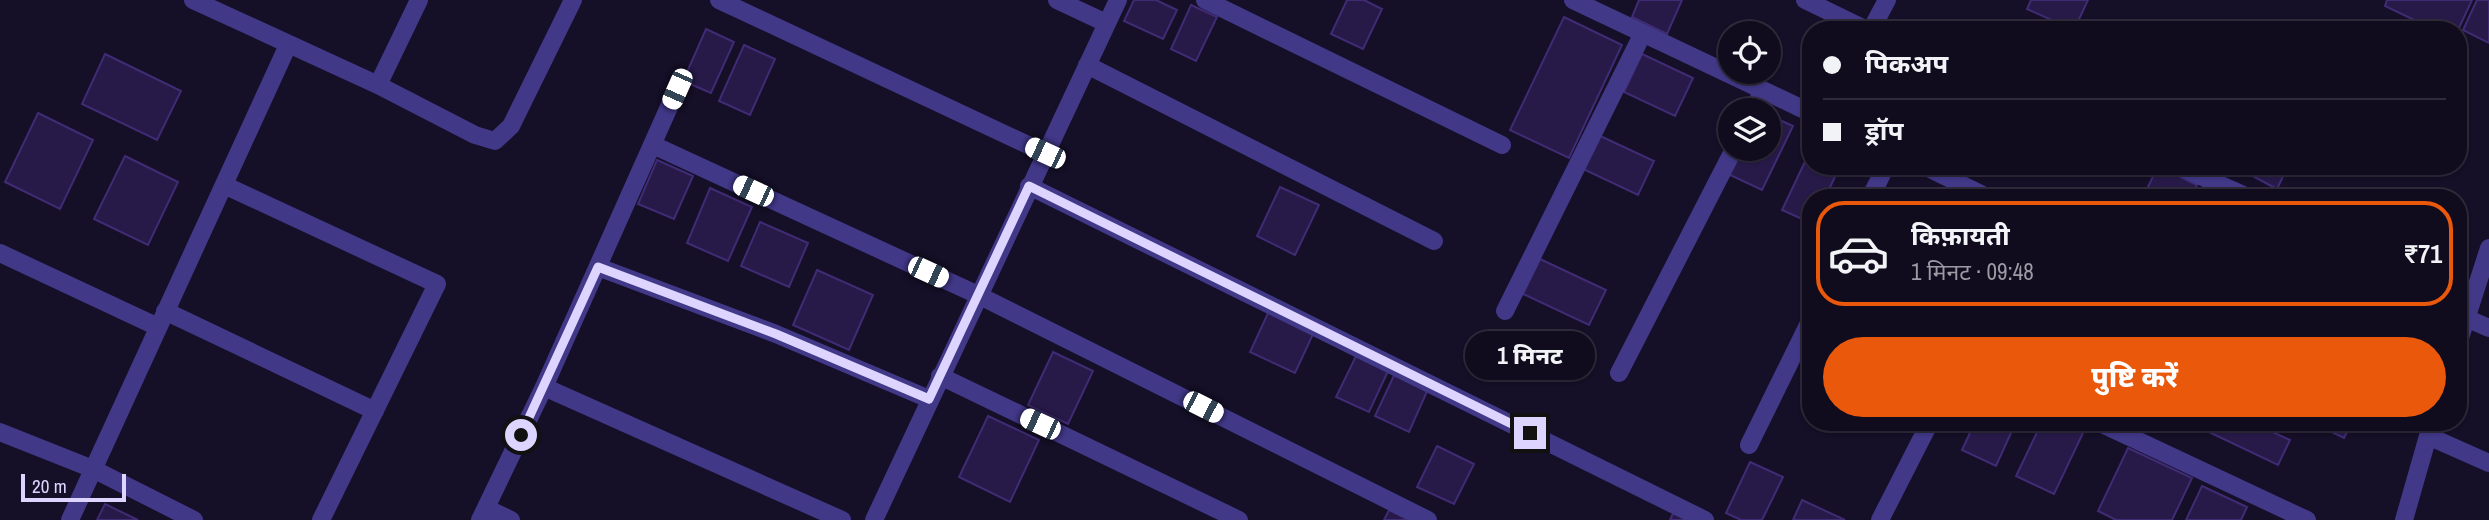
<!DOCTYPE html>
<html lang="hi">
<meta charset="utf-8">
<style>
body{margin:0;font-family:"Archivo Narrow","Noto Sans Devanagari",sans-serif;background:#191426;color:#f1f3f6;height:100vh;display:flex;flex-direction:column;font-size:26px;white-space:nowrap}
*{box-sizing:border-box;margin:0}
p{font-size:23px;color:#9c9ba4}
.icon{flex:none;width:38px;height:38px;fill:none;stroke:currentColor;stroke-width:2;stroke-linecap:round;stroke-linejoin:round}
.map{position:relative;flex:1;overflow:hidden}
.side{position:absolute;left:1802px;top:189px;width:665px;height:242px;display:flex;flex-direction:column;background:#100b1d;border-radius:28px;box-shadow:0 2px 5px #0004,0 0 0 2px #302b3b}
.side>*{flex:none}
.guide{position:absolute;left:1802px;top:21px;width:665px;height:154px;border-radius:28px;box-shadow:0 2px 5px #0004,0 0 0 2px #302b3b;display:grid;align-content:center;height:154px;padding:0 21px;background:#100b1d}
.fabs{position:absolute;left:1718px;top:21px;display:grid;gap:14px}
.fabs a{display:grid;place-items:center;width:63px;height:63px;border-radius:50%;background:#100b1d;box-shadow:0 2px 5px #0004,0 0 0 2px #302b3b;font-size:35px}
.scale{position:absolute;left:21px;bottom:18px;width:105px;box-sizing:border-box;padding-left:7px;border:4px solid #ddd5ff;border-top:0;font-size:19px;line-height:24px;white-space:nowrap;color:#ddd5ff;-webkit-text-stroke:5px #150f27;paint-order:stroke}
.end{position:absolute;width:32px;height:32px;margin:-16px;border:9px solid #ddd5ff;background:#111;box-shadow:0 0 0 4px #111}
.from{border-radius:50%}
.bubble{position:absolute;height:49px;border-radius:24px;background:#100b1d;box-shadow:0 2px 5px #0004,0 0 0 2px #302b3b;font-size:23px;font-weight:800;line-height:49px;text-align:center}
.car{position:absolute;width:21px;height:42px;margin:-21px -10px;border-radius:9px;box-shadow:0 0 5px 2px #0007;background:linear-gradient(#fff 24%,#345 0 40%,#fff 0 76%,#345 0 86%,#fff 0)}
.guide b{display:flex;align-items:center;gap:24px;height:66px;font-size:26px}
.guide b+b{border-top:2px solid #302b3b}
.guide i{width:18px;height:18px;background:#f1f3f6}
ul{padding:12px 0 0;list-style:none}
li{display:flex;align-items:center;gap:21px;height:105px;margin:0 14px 10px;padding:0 7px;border:4px solid transparent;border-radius:28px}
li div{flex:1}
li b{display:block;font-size:26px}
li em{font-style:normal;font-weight:800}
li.current{border-color:#ea580c}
li>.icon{width:63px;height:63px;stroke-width:1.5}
.primary-button{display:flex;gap:14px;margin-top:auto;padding:14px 21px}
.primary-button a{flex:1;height:80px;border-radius:42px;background:#ea580c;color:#fff;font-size:28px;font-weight:800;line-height:80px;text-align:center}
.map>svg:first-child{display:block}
.building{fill:#271a49;stroke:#402b75;stroke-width:2}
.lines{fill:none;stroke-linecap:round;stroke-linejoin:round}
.minor{stroke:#413888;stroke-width:18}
.route{stroke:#ddd5ff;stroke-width:9}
</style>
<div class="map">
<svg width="2489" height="520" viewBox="0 0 2489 520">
<rect width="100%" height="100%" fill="#150f27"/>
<path class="building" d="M 1134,0 L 1156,0 L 1177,10 L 1163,39 L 1124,21 Z
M 1347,0 L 1364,0 L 1382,9 L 1363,49 L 1331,34 Z
M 1639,0 L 1682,0 L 1667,34 L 1632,17 Z
M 2031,0 L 2088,0 L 2074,30 L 2027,9 Z
M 2387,0 L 2472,0 L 2458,30 L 2435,30 L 2385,6 Z
M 2477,0 L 2489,0 L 2489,43 L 2463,30 Z
M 1191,5 L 1217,17 L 1196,61 L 1171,49 Z
M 1564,17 L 1622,45 L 1569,158 L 1510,130 Z
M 706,29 L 734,42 L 711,93 L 683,81 Z
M 744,45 L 775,59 L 750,115 L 719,101 Z
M 105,54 L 181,91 L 157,140 L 82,104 Z
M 1642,54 L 1693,78 L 1675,116 L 1624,92 Z
M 38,113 L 93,140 L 60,209 L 5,182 Z
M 1769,115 L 1793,126 L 1762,190 L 1728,174 L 1740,149 L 1769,149 Z
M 1596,134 L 1654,161 L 1638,195 L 1581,168 Z
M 1811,149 L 1811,166 L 1840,166 L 1825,198 L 1811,198 L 1811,223 L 1782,210 Z
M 125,156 L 178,182 L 148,245 L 94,219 Z
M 657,160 L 693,176 L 674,219 L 638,204 Z
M 2158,166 L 2197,185 L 2191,198 L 2144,195 Z
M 2234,166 L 2288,166 L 2277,189 Z
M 2210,182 L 2238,198 L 2203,198 Z
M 1280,187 L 1319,205 L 1295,255 L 1257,236 Z
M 710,188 L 752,207 L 728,261 L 687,243 Z
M 760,222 L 808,243 L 789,287 L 741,266 Z
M 1540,259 L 1606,290 L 1589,325 L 1523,294 Z
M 817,270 L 873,295 L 849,350 L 793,325 Z
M 1269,311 L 1314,332 L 1295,373 L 1250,352 Z
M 1053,352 L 1093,371 L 1068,424 L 1028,405 Z
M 1357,354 L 1389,369 L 1369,412 L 1336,397 Z
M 1396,371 L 1429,387 L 1409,432 L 1375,416 Z
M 988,416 L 1039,440 L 1010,502 L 959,477 Z
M 1975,422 L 2016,422 L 1996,466 L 1962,450 Z
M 2042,422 L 2059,422 L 2083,433 L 2054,494 L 2016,476 Z
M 2188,422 L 2251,422 L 2290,440 L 2278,465 Z
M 2318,422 L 2352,422 L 2344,438 L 2317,425 Z
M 1437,446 L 1474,464 L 1454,504 L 1417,487 Z
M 2128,448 L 2192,478 L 2172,520 L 2116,520 L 2098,511 Z
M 1750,462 L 1783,477 L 1762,520 L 1741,520 L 1726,513 Z
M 2202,486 L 2247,507 L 2241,520 L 2186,520 Z
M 1802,500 L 1845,520 L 1793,520 Z
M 105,504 L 138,520 L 97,520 Z
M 1675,509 L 1699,520 L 1670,520 Z
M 1389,510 L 1409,520 L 1384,520 Z"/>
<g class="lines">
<path class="minor" d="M 193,0 L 378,85 L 475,135 L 495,141 L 511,126 L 573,0
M 719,0 L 1045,153
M 1057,0 L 1106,23
M 1205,0 L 1502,145
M 1573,0 L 1811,113
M 1805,0 L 1867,30
M 1871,30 L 1887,0
M 1087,65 L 1434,241
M 378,85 L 419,0
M 1753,110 L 1763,91
M 653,145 L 978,295 L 1428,520
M 1924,166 L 1989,198
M 2178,166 L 2250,198
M 224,185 L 437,284 L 321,520
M 1029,186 L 1705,520
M 1870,198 L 1886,166
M 0,253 L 158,327
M 598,267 L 776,334 L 929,399
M 165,311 L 375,411
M 1505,311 L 1643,33
M 2466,318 L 2489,328
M 2459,341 L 2489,248
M 1619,373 L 1734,149
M 940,376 L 1239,520
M 544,387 L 842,520
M 2098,422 L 2307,520
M 0,432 L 93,469 L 194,520
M 2428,436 L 2489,463
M 1749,445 L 1811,319
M 486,508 L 511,520
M 70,520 L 288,45
M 480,520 L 544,387 L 677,89
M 874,520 L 1118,0
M 1880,520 L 1930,422
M 2404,520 L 2432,422"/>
</g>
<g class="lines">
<path class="route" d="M 521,435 L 598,267 L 776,334 L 929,399 L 1029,186 L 1530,433"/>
</g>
</svg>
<div class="fabs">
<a><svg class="icon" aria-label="locate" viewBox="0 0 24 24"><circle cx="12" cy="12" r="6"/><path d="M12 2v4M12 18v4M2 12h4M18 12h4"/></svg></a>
<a><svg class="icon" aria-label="layers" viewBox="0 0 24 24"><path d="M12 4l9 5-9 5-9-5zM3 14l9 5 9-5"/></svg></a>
</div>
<div class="scale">20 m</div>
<i class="end from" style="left:521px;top:435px"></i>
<i class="end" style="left:1530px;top:433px"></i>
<div class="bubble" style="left:1465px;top:331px;width:130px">1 मिनट</div>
<i class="car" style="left:677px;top:89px;rotate:204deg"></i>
<i class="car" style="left:1045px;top:153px;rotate:295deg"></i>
<i class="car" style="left:753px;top:191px;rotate:295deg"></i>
<i class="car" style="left:928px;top:272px;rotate:115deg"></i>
<i class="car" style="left:1203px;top:407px;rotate:117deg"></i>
<i class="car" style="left:1040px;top:424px;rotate:295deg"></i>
<div class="guide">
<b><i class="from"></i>पिकअप</b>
<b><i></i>ड्रॉप</b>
</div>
<section class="side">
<ul>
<li class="current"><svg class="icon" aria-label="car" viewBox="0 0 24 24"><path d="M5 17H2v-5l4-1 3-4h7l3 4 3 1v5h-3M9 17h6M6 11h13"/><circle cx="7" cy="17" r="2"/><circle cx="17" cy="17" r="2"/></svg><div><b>किफ़ायती</b><p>1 मिनट · 09:48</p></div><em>₹71</em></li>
</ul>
<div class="primary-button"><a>पुष्टि करें</a></div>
</section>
</div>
